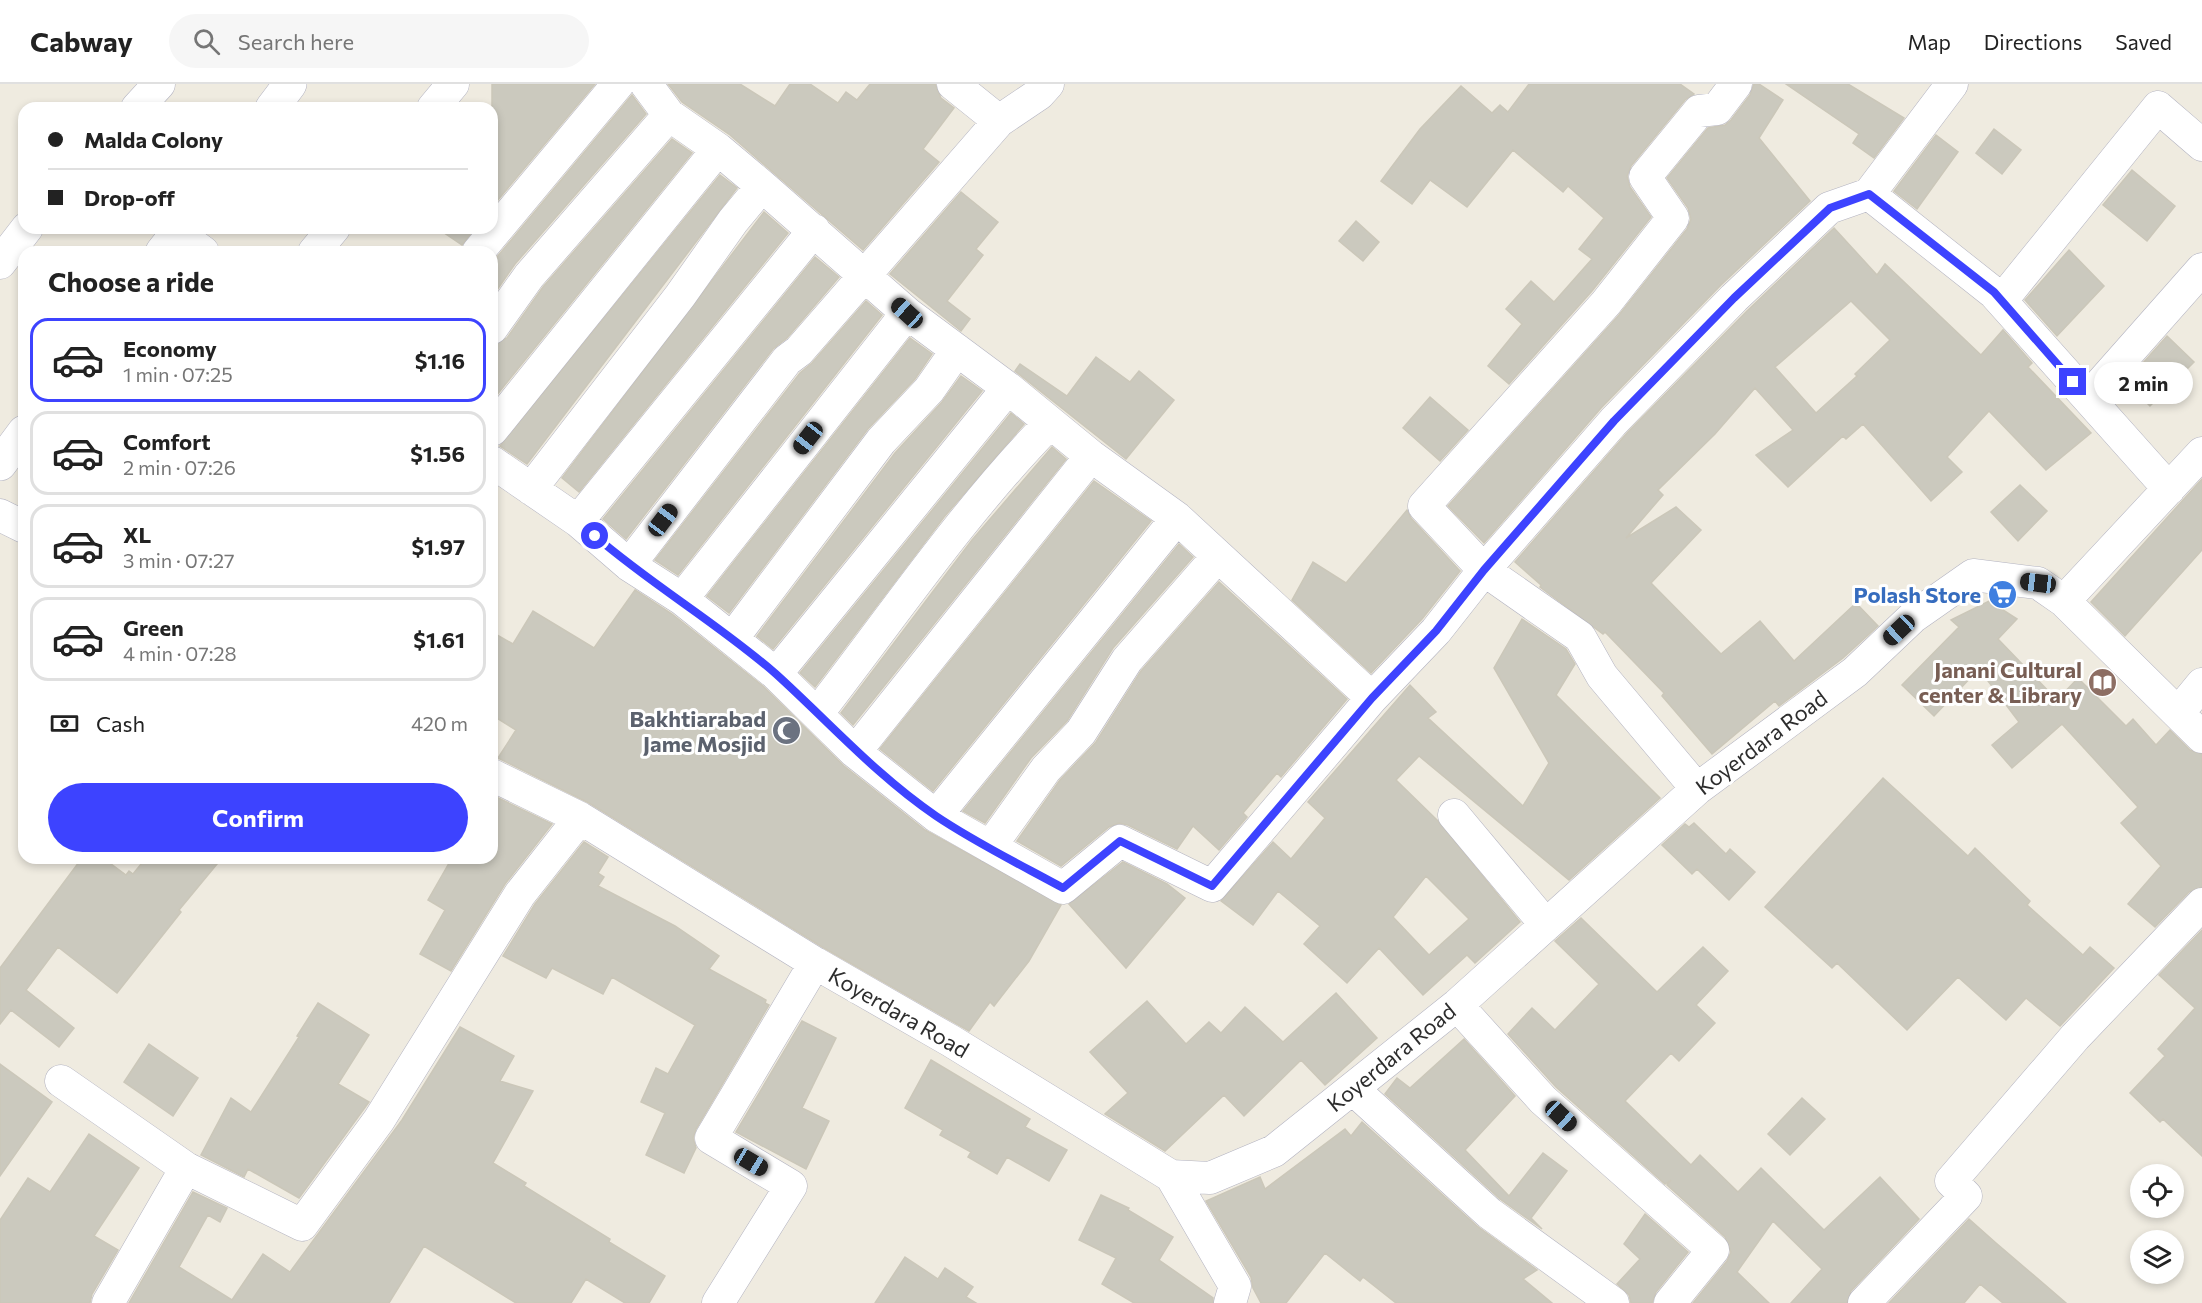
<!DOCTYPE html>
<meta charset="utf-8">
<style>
body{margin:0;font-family:Commissioner,sans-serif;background:#f6f6f6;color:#222;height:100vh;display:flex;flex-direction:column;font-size:22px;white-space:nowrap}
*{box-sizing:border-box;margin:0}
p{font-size:20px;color:#767676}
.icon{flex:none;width:33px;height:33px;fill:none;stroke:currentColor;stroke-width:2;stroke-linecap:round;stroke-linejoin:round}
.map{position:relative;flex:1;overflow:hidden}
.side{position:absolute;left:18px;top:162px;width:480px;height:618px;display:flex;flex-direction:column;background:#fff;border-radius:18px;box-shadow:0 3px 9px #0003}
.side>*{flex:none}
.guide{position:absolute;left:18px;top:18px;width:480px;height:132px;border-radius:18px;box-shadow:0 3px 9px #0003;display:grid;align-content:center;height:132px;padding:0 30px;background:#fff}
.tools{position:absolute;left:2130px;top:1080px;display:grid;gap:12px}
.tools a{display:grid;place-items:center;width:54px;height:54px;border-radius:50%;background:#fff;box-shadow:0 3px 9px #0003;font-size:30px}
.end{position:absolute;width:27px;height:27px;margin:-14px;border:8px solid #3d43ff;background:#fff;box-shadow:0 0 0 3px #fff}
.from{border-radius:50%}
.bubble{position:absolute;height:42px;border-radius:21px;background:#fff;box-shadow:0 3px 9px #0003;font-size:20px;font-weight:700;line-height:42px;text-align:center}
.car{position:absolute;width:18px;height:36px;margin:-18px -9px;border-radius:8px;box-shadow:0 0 4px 2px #0007;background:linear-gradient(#222 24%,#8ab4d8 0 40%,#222 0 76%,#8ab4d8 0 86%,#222 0)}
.guide b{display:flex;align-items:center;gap:21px;height:57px;font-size:22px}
.guide b+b{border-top:2px solid #e0e0e0}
.guide i{width:15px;height:15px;background:#222}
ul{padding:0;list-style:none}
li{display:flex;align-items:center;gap:18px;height:84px;margin:0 12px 9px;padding:0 18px;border:3px solid #e0e0e0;border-radius:18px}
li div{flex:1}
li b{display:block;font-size:22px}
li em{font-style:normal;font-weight:700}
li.active{border-color:#3d43ff}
li>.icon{width:54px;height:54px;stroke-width:1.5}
h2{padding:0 30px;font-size:27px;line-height:72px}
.pay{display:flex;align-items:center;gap:15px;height:66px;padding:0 30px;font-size:22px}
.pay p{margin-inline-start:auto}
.button{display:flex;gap:12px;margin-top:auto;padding:12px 30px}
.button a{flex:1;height:69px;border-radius:36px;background:#3d43ff;color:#fff;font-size:24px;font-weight:700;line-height:69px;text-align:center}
header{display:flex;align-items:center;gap:36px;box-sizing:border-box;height:84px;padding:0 30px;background:#fff;border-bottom:2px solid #e0e0e0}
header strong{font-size:28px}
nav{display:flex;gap:33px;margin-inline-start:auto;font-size:21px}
.search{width:420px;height:54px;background:#f6f6f6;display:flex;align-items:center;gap:15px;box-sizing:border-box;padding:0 21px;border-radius:33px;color:#767676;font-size:22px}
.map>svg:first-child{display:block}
.building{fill:#cbc9be;stroke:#cbc7b9;stroke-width:1.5;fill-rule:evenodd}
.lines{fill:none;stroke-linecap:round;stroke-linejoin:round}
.street-casing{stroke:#b3b3c1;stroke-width:33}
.secondary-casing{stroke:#b3b3c1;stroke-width:34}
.street{stroke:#fff;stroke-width:32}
.secondary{stroke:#fff;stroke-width:33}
.route{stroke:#3d43ff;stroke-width:8}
.labels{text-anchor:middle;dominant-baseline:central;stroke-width:6;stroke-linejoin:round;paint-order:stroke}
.shop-label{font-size:22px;font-weight:bold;fill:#366cbe;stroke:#fff;text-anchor:end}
.education-label{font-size:22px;font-weight:bold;fill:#785e54;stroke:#fff;text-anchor:end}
.worship-label{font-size:22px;font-weight:bold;fill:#5b616d;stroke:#fff;text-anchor:end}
.street-label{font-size:22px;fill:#2d2d2d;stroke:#fff}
</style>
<header>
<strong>Cabway</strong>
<div class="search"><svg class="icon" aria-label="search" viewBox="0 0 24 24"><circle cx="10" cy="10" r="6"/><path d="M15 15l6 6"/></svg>Search here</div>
<nav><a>Map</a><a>Directions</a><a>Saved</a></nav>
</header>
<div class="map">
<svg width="2202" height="1219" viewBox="0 0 2202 1219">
<rect width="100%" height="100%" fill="#efebe0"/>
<path class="building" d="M 492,0 L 595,0 L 492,123 Z
M 668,0 L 740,0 L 775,22 L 790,0 L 810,0 L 838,19 L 846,8 L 857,16 L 870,0 L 935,0 L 941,14 L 954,24 L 923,65 L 939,78 L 863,166 L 730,51 L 682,18 Z
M 1529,0 L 1680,0 L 1694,10 L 1685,16 L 1631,82 L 1627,92 L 1630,103 L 1651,133 L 1592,207 L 1509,300 L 1488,282 L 1522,240 L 1506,225 L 1531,197 L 1554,218 L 1592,175 L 1579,165 L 1604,134 L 1568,102 L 1563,108 L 1513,66 L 1467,123 L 1430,96 L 1412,120 L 1381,97 L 1420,45 L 1461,2 L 1492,29 L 1500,21 L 1508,28 Z
M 1754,0 L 1759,0 L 1783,16 L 1759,54 L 1810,117 L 1721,201 L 1601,324 L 1484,459 L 1448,422 L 1619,231 L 1687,145 L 1691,135 L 1688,124 L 1667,94 L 1708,44 L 1725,41 L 1731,36 L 1750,11 Z
M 1786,0 L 1848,0 L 1904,34 L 1874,74 L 1853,59 L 1859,50 Z
M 632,11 L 646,30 L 515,180 L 492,213 L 492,179 Z
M 1994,45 L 2021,66 L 2002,90 L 1976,69 Z
M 1936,51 L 1958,68 L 1917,125 L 1894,107 Z
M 672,55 L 692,69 L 492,317 L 492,262 L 507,254 L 543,203 Z
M 2132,86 L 2175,122 L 2147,157 L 2103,121 Z
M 720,91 L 737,104 L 527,380 L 500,362 Z
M 961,108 L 998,138 L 976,165 L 983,171 L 947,217 L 970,235 L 961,247 L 890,190 Z
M 764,128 L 788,149 L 579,408 L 562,394 Z
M 1356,137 L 1379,158 L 1363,177 L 1339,157 Z
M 437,144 L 475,144 L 462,161 Z
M 1834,144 L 1877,191 L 1885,180 L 1981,271 L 2003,246 L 2032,279 L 2028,283 L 2091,349 L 2046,386 L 1989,327 L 1947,373 L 1962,388 L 1931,417 L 1863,340 L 1846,355 L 1843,352 L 1788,403 L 1756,371 L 1793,346 L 1755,304 L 1715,350 L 1658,406 L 1663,411 L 1626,454 L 1676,423 L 1701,446 L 1651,499 L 1721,570 L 1760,537 L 1794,577 L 1856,519 L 1878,542 L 1843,574 L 1779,622 L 1775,617 L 1712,670 L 1662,612 L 1664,609 L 1605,548 L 1603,550 L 1540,503 L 1541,501 L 1515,478 L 1627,349 L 1747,227 ZM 1851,217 L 1890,256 L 1855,290 L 1857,292 L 1816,329 L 1775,283 Z
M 2069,166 L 2104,202 L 2057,252 L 2025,216 Z
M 815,173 L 839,193 L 787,254 L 773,265 L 626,455 L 603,435 Z
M 866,217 L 882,231 L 678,491 L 655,476 L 800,289 L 812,279 Z
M 2167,252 L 2194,278 L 2150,322 L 2126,298 Z
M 910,254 L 932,270 L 915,295 L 867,346 L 729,529 L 707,512 Z
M 1096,273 L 1130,298 L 1139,287 L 1174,316 L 1126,375 L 1015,287 L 1020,280 L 1067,312 Z
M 961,292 L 982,307 L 773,565 L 757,552 L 895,369 L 942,318 Z
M 1430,313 L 1468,346 L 1440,377 L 1403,344 Z
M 1011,329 L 1024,340 L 944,433 L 815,603 L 800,589 Z
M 1052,363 L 1066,375 L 853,641 L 841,629 L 972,456 Z
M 2202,395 L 2202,466 L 2125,552 L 2091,518 Z
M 1094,397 L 1151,437 L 933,707 L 880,665 Z
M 2020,401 L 2047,427 L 2018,457 L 1991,428 Z
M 1407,426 L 1411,434 L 1460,487 L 1422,535 L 1371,589 L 1292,516 L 1313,478 L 1346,499 Z
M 1179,460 L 1193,473 L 1113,564 L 1067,637 L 1031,674 L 985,739 L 963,727 Z
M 1219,498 L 1347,615 L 1281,693 L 1277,689 L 1243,729 L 1247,733 L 1219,766 L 1193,742 L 1177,765 L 1128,741 L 1119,739 L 1109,743 L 1061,782 L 1017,757 L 1060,696 L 1096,658 L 1141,587 Z
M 635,506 L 672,530 L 764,603 L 844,682 L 925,746 L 1061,821 L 1029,877 L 994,922 L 990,918 L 969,947 L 824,864 L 589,719 L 498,674 L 516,646 L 492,631 L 492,548 L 513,560 L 533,527 L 594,564 Z
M 1989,517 L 2017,535 L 1998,555 L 2057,616 L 2078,594 L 2126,642 L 2133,635 L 2156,661 L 2170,646 L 2190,666 L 2202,670 L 2202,803 L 2189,808 L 2155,843 L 2128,820 L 2161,782 L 2121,739 L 2138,723 L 2062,640 L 2012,684 L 1992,661 L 2019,638 L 1979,585 L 1934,632 L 1902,601 L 1959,543 L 1951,536 Z
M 1522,535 L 1566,565 L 1575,580 L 1556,611 L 1660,714 L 1569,796 L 1419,672 L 1396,696 L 1438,737 L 1520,838 L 1475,879 L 1467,871 L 1423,911 L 1379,864 L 1347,899 L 1304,860 L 1320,842 L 1278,807 L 1253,841 L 1221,817 L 1273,758 L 1291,775 L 1325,734 L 1308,718 L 1410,601 L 1436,628 L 1428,634 L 1523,722 L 1549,679 L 1494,584 ZM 1426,792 L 1469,835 L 1429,871 L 1393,833 Z
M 1883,694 L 1968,772 L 1975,764 L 2030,817 L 2027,821 L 2083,871 L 2090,863 L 2114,884 L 2060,942 L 2026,914 L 2006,936 L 1958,893 L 1907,946 L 1837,879 L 1832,884 L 1765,823 Z
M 492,711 L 552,740 L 505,800 L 451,887 L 420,870 L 445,826 L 428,816 L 452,774 L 492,774 Z
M 1694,739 L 1726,770 L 1730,765 L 1755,788 L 1729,816 L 1697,785 L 1692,790 L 1662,761 L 1685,740 L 1689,743 Z
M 584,758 L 608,773 L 598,789 L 604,793 L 598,802 L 675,842 L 719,872 L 709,885 L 766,916 L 765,919 L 769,921 L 696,1045 L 693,1054 L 696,1064 L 684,1089 L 646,1071 L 665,1029 L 641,1018 L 656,984 L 668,990 L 695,941 L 612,893 L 603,910 L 552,884 L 546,894 L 503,872 L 535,820 Z
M 82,774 L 103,774 L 126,791 L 129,787 L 133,790 L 146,774 L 222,774 L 179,826 L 181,828 L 117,909 L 58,863 L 26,906 L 74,944 L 59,963 L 11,926 L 0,940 L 0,884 Z
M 1123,778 L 1167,800 L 1185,814 L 1126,884 L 1069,820 Z
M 1581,834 L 1657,908 L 1703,863 L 1728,887 L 1696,921 L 1715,939 L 1679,977 L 1671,969 L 1625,1017 L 1691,1081 L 1700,1071 L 1738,1108 L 1761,1084 L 1824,1146 L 1880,1093 L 1919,1135 L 1851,1207 L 1847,1219 L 1791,1219 L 1822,1185 L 1773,1137 L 1737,1188 L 1769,1219 L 1693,1219 L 1727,1177 L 1731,1168 L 1725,1153 L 1667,1101 L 1671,1096 L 1665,1100 L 1556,1003 L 1508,950 L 1532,924 L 1555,946 L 1599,900 L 1555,857 Z
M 2202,846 L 2202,1072 L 2163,1035 L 2160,1038 L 2130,1009 L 2165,972 L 2158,965 L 2195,924 L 2159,891 Z
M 1336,909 L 1377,954 L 1325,1001 L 1301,976 L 1244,1032 L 1224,1011 L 1165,1067 L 1105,1030 L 1128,1009 L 1090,968 L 1147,917 L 1186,960 L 1209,938 L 1221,949 L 1245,923 L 1283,958 Z
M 318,919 L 369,951 L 338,1000 L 369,1018 L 299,1114 L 248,1085 L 244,1093 L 201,1071 L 231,1014 L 251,1028 L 299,953 L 297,952 Z
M 802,937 L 836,954 L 802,1024 L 829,1037 L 806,1085 L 736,1048 Z
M 460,943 L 514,972 L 500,997 L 533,1007 L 493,1079 L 526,1099 L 524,1102 L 610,1155 L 609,1158 L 665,1192 L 649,1219 L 625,1219 L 586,1195 L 571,1219 L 516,1219 L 424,1162 L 389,1219 L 129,1219 L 193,1108 L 227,1124 L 220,1138 L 208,1131 L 179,1183 L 232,1216 L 263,1170 L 290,1188 L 402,1036 Z
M 1464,955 L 1515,1012 L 1465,1066 L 1509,1112 L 1543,1069 L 1567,1087 L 1531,1134 L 1542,1145 L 1500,1115 L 1385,1010 L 1397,994 L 1410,1004 Z
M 149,960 L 198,994 L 173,1032 L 124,998 Z
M 931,976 L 1030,1035 L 1025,1043 L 1067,1066 L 1049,1097 L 1007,1073 L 997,1090 L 968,1073 L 971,1068 L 940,1051 L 943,1046 L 905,1024 Z
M 0,980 L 52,1018 L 0,1092 Z
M 1802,1014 L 1825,1035 L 1790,1071 L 1768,1050 Z
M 1362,1038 L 1477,1142 L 1537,1186 L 1523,1195 L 1552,1219 L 1396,1219 L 1363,1193 L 1360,1197 L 1325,1169 L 1286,1219 L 1261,1219 L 1253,1204 L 1251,1193 L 1206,1117 L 1260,1093 L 1265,1105 L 1345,1045 L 1351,1052 Z
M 89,1050 L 139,1084 L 94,1152 L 118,1166 L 92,1210 L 90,1219 L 0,1219 L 0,1136 L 28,1094 L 50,1108 Z
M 1101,1111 L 1129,1124 L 1128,1126 L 1173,1153 L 1159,1176 L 1213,1214 L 1213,1219 L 1134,1219 L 1102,1200 L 1116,1174 L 1079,1156 Z
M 1645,1130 L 1688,1168 L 1656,1208 L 1652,1219 L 1631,1219 L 1629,1211 L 1617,1200 L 1640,1175 L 1624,1160 Z
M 1969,1135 L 1996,1159 L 2066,1219 L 2003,1219 L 1980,1200 L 1964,1219 L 1889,1219 Z
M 905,1173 L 938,1195 L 945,1184 L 973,1203 L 966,1213 L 976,1219 L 875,1219 Z"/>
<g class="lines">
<defs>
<path id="street" d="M 646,0 L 669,31 L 718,65 L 762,102 L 907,229 L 1008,304 L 1091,372 L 1177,434 L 1372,614
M 953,0 L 999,37
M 137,24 L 159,0
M 433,24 L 453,0
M 1869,110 L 1994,209 L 2169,405
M 177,149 L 203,168
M 314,168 L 334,144
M 478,168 L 618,0
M 0,179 L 27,144
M 2002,216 L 2158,23 L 2202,61
M 492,244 L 529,192 L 669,31
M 2088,314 L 2202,185
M 492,346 L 718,65
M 492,378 L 578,437 L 629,481 L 682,515 L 776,590 L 855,668 L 936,732 L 1063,804 L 1120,757 L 1212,802 L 1372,614 L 1436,547 L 1484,486 L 1424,422 L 1606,219 L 1673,134 L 1645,93 L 1699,27 L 1717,25 L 1736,0
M 531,405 L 680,212 L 733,137 L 762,102
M 0,431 L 24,443
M 578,437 L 814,146
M 629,481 L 787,276 L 799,267 L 999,37 L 1039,10 L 1048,0
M 682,515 L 907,229
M 2064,517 L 2202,369
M 732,555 L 881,357 L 929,306 L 957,266
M 776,590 L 1008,304
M 2179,628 L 2202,600
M 817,630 C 893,532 963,428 1050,339
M 855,668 L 1091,372
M 492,691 L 580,734 L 815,879 L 951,957 L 1171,1092 L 1210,1094 L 1274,1067 L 1457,921 L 1697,705 L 1855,588 L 1913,533 L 1973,491 L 2038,499 L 2064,517 L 2202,653
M 1697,705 L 1602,592 L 1580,553 L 1484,486 L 1614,337 L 1734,214 L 1829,124 L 1869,110 L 1952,0
M 1454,731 L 1546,841
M 936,732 L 1177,434
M 990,763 L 1046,685 L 1081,648 L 1127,576 L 1218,472
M 1457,921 L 1543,1016 L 1713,1166 L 1670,1219
M 61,997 L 186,1084 L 302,1141 L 379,1036 L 520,810 L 580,734
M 1353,1005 L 1489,1129 L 1613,1219
M 1171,1092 L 1235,1202 L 1230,1219
M 108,1219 L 186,1084
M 718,1219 L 791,1102 L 711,1054 L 815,879
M 1864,1219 L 1966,1112 L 1951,1097 L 2075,953 L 2202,820"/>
<path id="secondary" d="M 272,24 L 290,0
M 162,168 L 181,144
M 0,380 L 24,348"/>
</defs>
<use href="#street" class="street-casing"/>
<use href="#secondary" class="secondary-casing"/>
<use href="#street" class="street"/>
<use href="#secondary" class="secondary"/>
</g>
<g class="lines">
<path class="route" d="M 595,452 C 653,502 719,540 776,590 C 829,638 877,692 936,732 C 976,759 1021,781 1063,804 L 1120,757 L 1212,802 L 1372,614 L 1436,547 L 1484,486 L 1614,337 L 1734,214 L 1830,124 L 1869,110 L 1994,208 L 2073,298"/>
</g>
<defs>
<symbol id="supermarket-disc" viewBox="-11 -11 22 22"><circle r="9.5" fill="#3f7fe0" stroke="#fff"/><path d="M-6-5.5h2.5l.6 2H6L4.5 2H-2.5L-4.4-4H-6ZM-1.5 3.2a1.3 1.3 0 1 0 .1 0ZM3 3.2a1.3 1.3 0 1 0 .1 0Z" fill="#fff"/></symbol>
<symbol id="library-disc" viewBox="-11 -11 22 22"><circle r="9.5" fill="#8d6e63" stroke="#fff"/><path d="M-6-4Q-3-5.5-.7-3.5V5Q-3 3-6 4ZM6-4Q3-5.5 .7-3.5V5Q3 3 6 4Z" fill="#fff"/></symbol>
<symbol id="mosque-disc" viewBox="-11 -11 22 22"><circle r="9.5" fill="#6b7280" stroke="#fff"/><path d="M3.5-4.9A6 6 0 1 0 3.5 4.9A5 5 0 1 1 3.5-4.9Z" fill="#fff"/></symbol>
</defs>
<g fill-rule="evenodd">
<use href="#supermarket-disc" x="1986" y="494" width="33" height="33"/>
<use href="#library-disc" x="2086" y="582" width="33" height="33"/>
<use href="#mosque-disc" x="770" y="630" width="33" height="33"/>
</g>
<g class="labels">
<g class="shop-label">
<text x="1981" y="510">Polash Store</text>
</g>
<g class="education-label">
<text x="2082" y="585">Janani Cultural<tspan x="2082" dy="25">center &amp; Library</tspan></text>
</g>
<g class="worship-label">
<text x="766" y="634">Bakhtiarabad<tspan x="766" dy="25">Jame Mosjid</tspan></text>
</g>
<g class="street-label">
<text transform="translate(1761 658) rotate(-37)">Koyerdara Road</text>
<text transform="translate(899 928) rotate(30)">Koyerdara Road</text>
<text transform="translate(1391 973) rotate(-39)">Koyerdara Road</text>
</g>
</g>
</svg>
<div class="tools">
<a><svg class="icon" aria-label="locate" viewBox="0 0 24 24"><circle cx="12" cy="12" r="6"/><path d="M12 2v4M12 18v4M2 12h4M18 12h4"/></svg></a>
<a><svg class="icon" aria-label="layers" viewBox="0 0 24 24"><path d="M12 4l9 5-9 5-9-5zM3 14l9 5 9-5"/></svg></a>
</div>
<i class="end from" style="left:595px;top:452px"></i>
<i class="end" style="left:2073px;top:298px"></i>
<div class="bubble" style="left:2094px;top:278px;width:99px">2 min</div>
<i class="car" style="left:907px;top:229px;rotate:312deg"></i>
<i class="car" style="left:808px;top:354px;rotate:218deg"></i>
<i class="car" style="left:663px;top:436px;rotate:37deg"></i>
<i class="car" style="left:2038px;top:499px;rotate:277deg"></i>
<i class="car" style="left:1899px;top:546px;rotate:227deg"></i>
<i class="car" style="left:1561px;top:1032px;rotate:133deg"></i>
<i class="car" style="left:751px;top:1078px;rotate:121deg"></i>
<div class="guide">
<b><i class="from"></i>Malda Colony</b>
<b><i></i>Drop-off</b>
</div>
<section class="side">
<h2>Choose a ride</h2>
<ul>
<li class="active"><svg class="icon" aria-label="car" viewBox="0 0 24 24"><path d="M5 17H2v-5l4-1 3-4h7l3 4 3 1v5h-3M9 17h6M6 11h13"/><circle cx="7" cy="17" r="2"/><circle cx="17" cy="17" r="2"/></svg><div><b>Economy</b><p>1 min · 07:25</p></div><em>$1.16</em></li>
<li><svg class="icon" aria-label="car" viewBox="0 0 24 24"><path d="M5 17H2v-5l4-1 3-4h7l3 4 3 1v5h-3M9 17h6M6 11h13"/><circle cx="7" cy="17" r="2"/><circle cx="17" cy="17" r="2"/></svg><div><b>Comfort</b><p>2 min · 07:26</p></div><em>$1.56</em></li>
<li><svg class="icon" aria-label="car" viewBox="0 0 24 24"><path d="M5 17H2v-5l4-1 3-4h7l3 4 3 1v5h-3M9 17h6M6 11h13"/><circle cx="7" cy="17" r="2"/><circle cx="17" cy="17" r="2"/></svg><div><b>XL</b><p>3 min · 07:27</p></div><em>$1.97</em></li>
<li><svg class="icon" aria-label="car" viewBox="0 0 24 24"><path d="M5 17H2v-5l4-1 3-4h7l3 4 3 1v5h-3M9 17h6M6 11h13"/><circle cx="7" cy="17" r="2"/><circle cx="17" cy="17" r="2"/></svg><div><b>Green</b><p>4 min · 07:28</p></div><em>$1.61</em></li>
</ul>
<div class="pay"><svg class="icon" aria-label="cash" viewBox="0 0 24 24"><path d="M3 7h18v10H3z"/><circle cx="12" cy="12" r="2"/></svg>Cash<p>420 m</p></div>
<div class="button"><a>Confirm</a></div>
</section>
</div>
